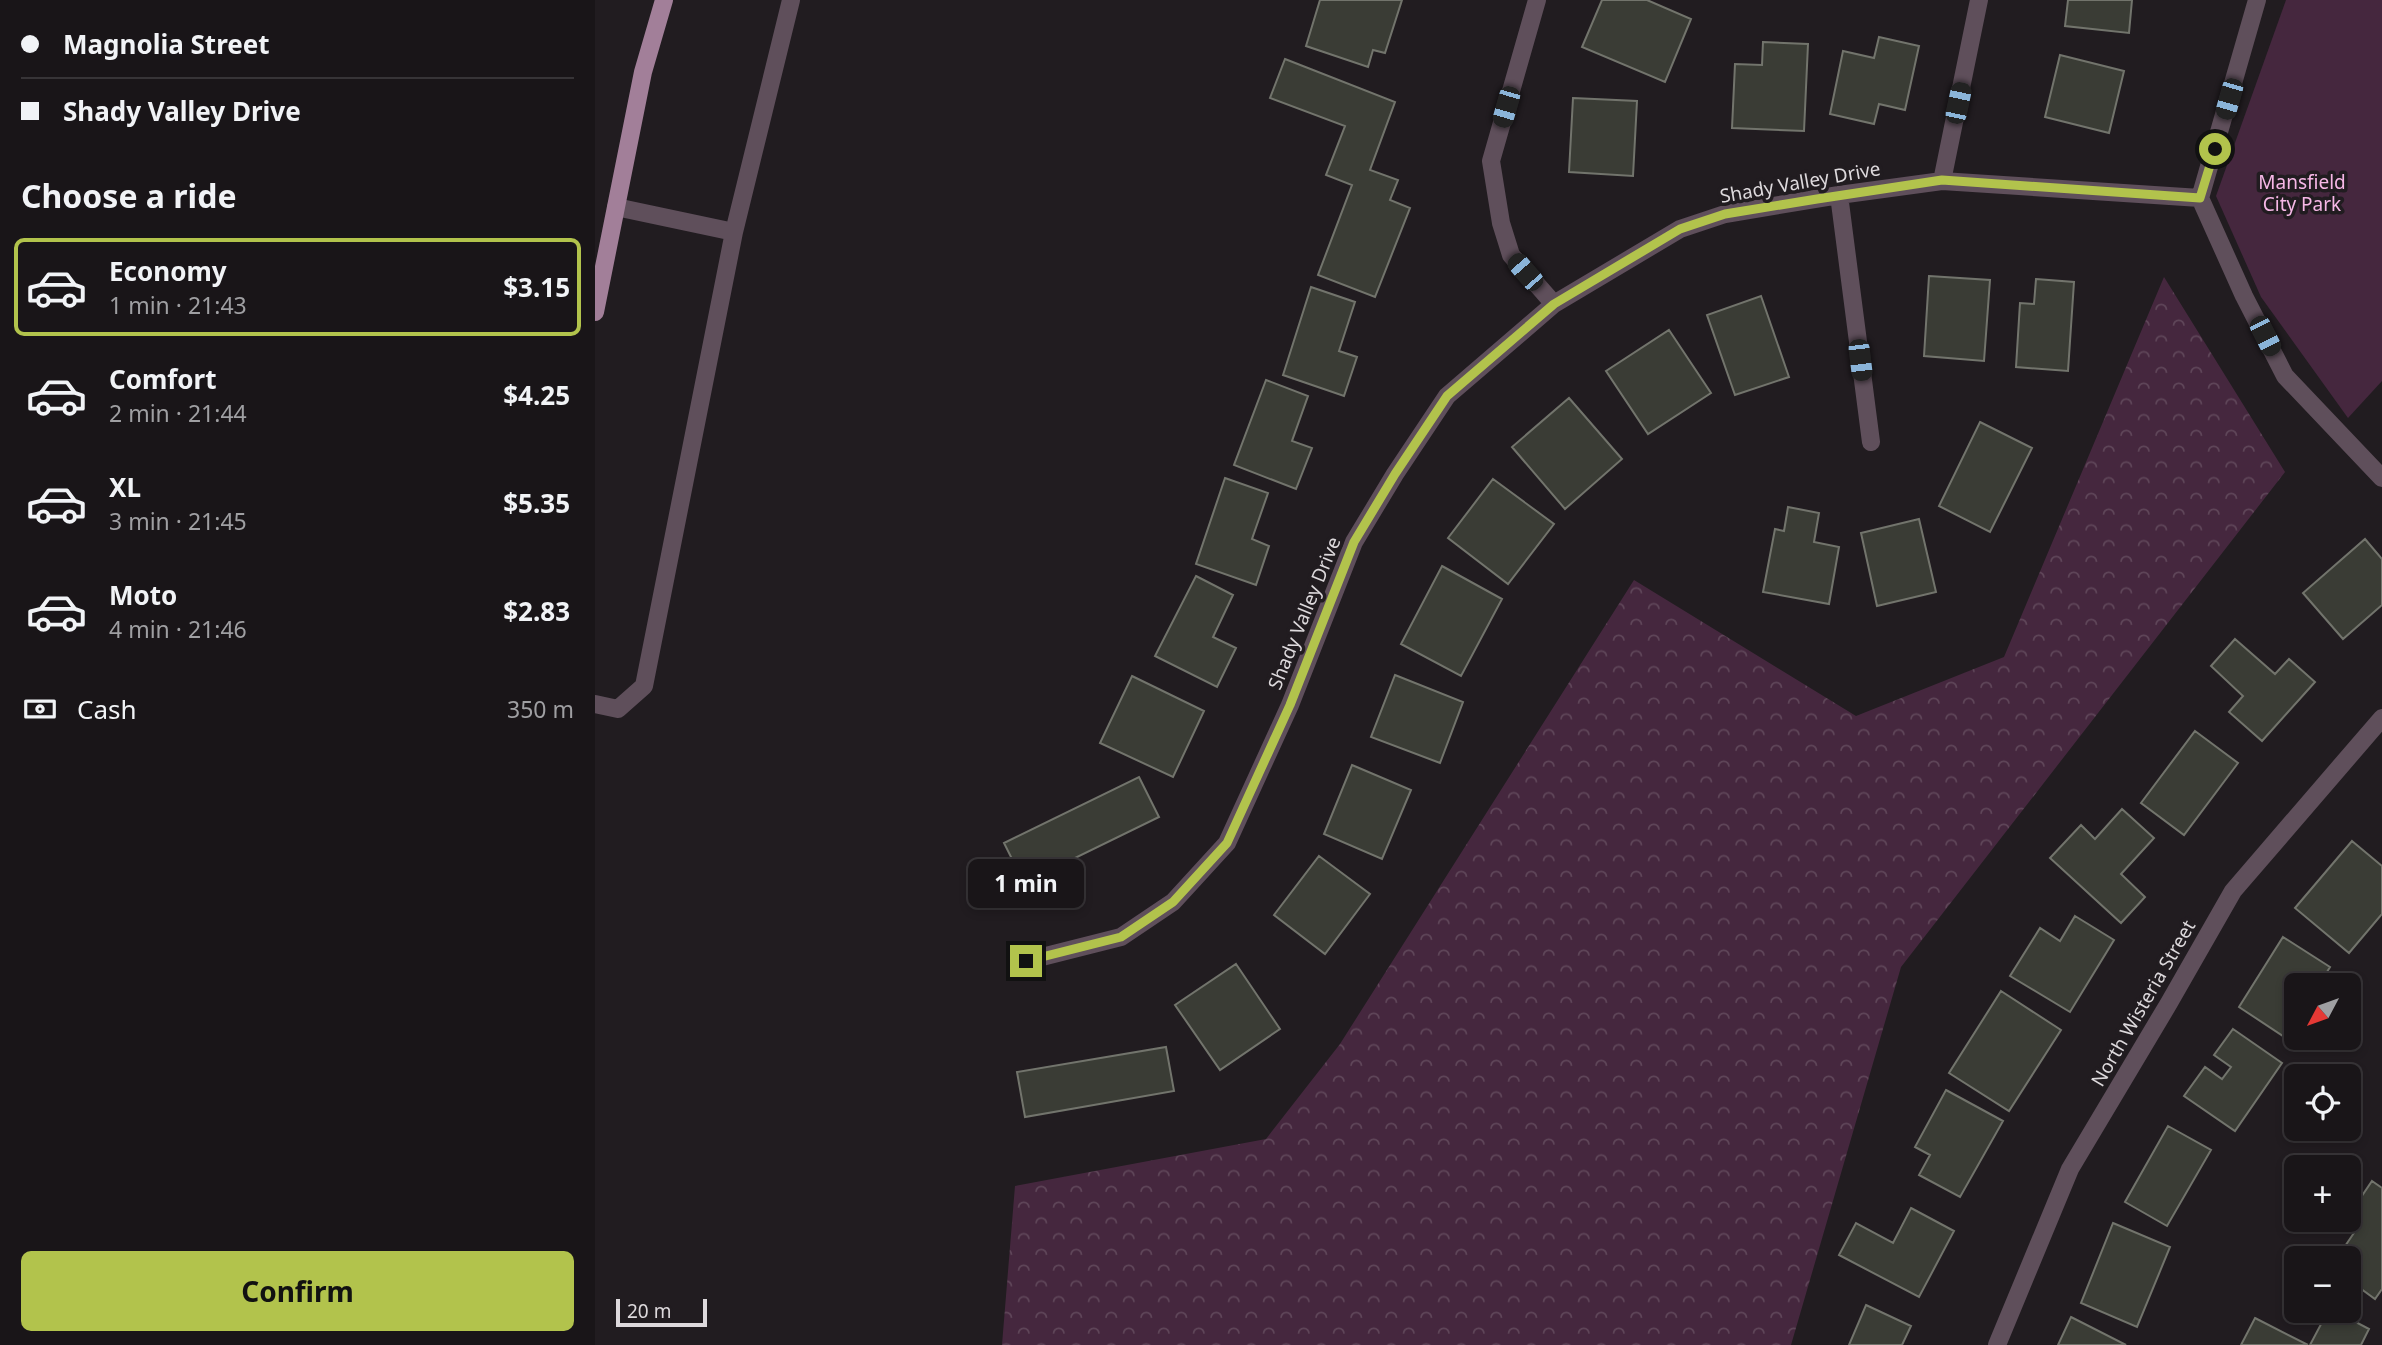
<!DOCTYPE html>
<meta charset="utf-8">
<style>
body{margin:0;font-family:"Noto Sans",sans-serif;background:#262225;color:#f1f3f6;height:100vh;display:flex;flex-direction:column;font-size:26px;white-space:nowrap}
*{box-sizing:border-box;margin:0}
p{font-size:23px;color:#9f9fa2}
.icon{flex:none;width:38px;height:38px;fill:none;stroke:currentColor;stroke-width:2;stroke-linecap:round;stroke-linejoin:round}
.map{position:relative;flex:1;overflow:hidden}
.details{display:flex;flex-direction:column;background:#191518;width:595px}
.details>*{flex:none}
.guide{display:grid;align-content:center;height:154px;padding:0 21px;background:#191518}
.needle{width:46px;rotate:229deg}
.tools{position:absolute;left:1689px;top:973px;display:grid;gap:14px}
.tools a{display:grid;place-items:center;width:77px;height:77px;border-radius:10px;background:#191518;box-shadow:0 4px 10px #0003,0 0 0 2px #373437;font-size:35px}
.scale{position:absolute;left:21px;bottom:18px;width:91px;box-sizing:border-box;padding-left:7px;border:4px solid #ddd9dc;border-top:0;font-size:19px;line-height:24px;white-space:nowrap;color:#ddd9dc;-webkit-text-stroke:5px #211c20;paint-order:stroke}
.end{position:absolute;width:32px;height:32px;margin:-16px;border:9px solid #b2c34c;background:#111;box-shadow:0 0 0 4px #111}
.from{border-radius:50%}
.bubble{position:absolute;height:49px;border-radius:10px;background:#191518;box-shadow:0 4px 10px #0003,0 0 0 2px #373437;font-size:23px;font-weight:700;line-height:49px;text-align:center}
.car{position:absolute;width:21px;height:42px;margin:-21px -10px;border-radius:9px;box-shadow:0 0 5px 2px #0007;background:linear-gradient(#222 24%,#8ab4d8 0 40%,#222 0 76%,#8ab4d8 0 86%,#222 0)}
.guide b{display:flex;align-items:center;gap:24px;height:66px;font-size:26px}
.guide b+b{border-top:2px solid #373437}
.guide i{width:18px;height:18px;background:#f1f3f6}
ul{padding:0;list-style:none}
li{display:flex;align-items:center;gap:21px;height:98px;margin:0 14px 10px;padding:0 7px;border:4px solid transparent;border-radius:10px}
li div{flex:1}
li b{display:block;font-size:26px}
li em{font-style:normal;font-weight:700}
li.on{border-color:#b2c34c}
li>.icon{width:63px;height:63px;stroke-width:1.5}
h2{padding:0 21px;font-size:32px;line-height:84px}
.pay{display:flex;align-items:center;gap:18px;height:77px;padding:0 21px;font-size:26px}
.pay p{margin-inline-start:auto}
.cta{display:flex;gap:14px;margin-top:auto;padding:14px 21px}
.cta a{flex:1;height:80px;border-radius:10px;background:#b2c34c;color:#111;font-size:28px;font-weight:700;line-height:80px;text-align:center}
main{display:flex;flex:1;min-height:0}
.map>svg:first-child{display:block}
.green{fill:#45273e}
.forest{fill:url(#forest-crowns)}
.building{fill:#3a3c35;stroke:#72746c;stroke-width:2}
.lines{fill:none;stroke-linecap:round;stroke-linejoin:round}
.minor{stroke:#5f4f5b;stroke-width:18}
.major{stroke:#a27f99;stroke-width:18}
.route{stroke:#b2c34c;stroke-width:9}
.labels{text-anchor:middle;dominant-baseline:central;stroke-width:7;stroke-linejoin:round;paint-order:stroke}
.street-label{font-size:19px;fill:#ddd9dc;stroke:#211c20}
.park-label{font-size:19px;fill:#f6b7e6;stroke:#211c20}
</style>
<main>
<section class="details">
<div class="guide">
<b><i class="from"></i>Magnolia Street</b>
<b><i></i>Shady Valley Drive</b>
</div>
<h2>Choose a ride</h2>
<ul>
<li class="on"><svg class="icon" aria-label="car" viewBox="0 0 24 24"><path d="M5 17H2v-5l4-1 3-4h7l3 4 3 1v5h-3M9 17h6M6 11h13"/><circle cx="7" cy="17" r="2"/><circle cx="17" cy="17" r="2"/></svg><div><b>Economy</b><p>1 min · 21:43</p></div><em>$3.15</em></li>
<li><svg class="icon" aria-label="car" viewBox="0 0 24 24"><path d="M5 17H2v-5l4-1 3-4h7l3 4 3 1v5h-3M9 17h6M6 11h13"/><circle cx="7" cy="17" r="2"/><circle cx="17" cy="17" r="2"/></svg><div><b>Comfort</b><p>2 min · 21:44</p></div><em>$4.25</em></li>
<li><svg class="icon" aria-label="car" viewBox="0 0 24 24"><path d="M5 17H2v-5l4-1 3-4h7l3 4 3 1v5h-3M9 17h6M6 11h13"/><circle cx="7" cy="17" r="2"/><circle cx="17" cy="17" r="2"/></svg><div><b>XL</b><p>3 min · 21:45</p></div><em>$5.35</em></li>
<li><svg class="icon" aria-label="car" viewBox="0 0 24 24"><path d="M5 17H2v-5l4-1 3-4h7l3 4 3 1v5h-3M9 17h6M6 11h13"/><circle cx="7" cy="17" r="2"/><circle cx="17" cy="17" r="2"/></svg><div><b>Moto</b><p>4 min · 21:46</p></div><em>$2.83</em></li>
</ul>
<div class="pay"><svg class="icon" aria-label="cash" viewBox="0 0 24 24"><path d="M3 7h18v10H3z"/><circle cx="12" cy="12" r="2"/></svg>Cash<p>350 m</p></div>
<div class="cta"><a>Confirm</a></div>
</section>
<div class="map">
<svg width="1787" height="1345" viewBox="0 0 1787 1345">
<defs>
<pattern id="forest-crowns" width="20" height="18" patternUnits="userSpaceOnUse" patternTransform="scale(1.75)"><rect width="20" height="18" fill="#45273e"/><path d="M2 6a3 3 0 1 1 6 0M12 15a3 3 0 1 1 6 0" fill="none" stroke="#5f4659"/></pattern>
</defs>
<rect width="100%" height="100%" fill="#211c20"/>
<path class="green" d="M 1691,0 L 1787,0 L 1787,381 L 1753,418 L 1666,297 L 1621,196 Z"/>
<path class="forest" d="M 1569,277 L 1690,472 L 1306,967 L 1196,1345 L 407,1345 L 420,1186 L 671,1139 L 745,1044 L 1039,580 L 1261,716 L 1409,657 Z"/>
<path class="building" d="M 725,0 L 807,0 L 790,53 L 778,50 L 773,67 L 711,46 Z
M 1007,0 L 1052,0 L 1096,19 L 1070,82 L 987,47 Z
M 1473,0 L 1537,0 L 1534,33 L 1470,26 Z
M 1284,37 L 1324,46 L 1310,110 L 1284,104 L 1279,124 L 1235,114 L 1248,51 L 1279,58 Z
M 1168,42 L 1213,44 L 1209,131 L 1137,128 L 1140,64 L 1167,65 Z
M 1465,55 L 1529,71 L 1514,133 L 1450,117 Z
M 690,59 L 800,102 L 775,170 L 803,180 L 795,200 L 815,208 L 780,297 L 723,275 L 757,185 L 731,175 L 750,126 L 675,98 Z
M 978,98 L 1042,101 L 1038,176 L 974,172 Z
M 1334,276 L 1395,280 L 1389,361 L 1329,356 Z
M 1441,279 L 1479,282 L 1473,371 L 1421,367 L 1425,303 L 1439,304 Z
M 716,287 L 760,302 L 744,351 L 762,357 L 749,396 L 688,375 Z
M 1166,296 L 1194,377 L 1140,395 L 1112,315 Z
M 1074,330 L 1116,393 L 1053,434 L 1011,371 Z
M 671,380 L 713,396 L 697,441 L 717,448 L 701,489 L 639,465 Z
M 974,398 L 1027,459 L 970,509 L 917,447 Z
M 1385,422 L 1437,448 L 1395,532 L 1344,506 Z
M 630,478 L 673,493 L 657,539 L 674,546 L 661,585 L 601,564 Z
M 898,479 L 959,524 L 913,584 L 853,538 Z
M 1193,507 L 1224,513 L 1219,542 L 1244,547 L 1234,604 L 1168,592 L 1180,529 L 1189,531 Z
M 1324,519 L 1341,592 L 1282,606 L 1266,533 Z
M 1770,539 L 1787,559 L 1787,605 L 1748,639 L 1708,593 Z
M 847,566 L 907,599 L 866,676 L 806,644 Z
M 601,576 L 638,595 L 618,637 L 641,648 L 622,687 L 560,656 Z
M 1640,639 L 1680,674 L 1694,659 L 1720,682 L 1667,741 L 1634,712 L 1648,696 L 1616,666 Z
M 800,675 L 868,702 L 845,763 L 776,737 Z
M 537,676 L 609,711 L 578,777 L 505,743 Z
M 1600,731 L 1643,763 L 1589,835 L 1546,803 Z
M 757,765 L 816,790 L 787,859 L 729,834 Z
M 544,777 L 564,817 L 429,883 L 409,843 Z
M 1527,809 L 1559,838 L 1526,874 L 1550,897 L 1526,923 L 1455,858 L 1486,825 L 1500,839 Z
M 1757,841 L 1787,866 L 1787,914 L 1754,953 L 1700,908 Z
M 724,856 L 775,894 L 730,954 L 679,915 Z
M 1480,916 L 1519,940 L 1475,1012 L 1415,976 L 1445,928 L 1465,941 Z
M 1688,937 L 1735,967 L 1724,985 L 1701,985 L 1701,1022 L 1691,1038 L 1644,1007 Z
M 641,964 L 685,1029 L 625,1070 L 580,1005 Z
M 1406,991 L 1466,1030 L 1414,1111 L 1354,1073 Z
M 1638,1029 L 1687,1063 L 1640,1131 L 1589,1096 L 1610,1067 L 1627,1079 L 1636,1067 L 1619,1055 Z
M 571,1047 L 579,1091 L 430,1117 L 422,1072 Z
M 1351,1090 L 1408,1121 L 1365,1197 L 1324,1175 L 1335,1155 L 1320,1147 Z
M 1573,1126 L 1616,1150 L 1572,1226 L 1530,1202 Z
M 1777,1181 L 1787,1188 L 1787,1289 L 1780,1299 L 1754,1280 L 1754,1258 L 1742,1258 L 1765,1224 L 1754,1215 Z
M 1316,1208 L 1359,1231 L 1324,1297 L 1244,1255 L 1261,1223 L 1298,1243 Z
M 1518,1223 L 1575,1247 L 1542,1327 L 1486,1303 Z
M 1271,1305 L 1316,1326 L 1307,1345 L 1254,1345 Z
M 1733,1311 L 1740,1311 L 1774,1329 L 1766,1345 L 1715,1345 Z
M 1476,1317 L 1531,1345 L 1463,1345 Z
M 1660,1318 L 1713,1345 L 1646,1345 Z"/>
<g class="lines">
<path class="minor" d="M 942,0 L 896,161 L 906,223 L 916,255 L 959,304
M 1662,0 L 1605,198 L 1649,296 L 1690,376 L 1787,478
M 1347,181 L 1384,0
M 1244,195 L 1276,442
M 21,207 L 139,232
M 0,704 L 23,709 L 49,686 L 139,232 L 196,0
M 431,961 L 526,937 L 578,902 L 632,843 L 695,705 L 759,542 L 800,474 L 852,396 L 959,304 L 1085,229 L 1130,214 L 1244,195 L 1347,181 L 1605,198
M 1402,1345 L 1475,1169 L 1574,1003 L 1638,891 L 1787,718"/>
<path class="major" d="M 0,312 L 48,72 L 69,0"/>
</g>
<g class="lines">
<path class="route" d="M 431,961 L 526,937 L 578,902 L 632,843 L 695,705 L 759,542 L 800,474 L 852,396 L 959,304 L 1085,229 L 1130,214 L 1222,199 L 1347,180 L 1605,198 L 1620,149"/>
</g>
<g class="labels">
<g class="street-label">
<text transform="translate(1205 182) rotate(-10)">Shady Valley Drive</text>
<text transform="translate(709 613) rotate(-68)">Shady Valley Drive</text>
<text transform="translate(1548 1003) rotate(-60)">North Wisteria Street</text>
</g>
<g class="park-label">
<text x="1707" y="182">Mansfield<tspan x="1707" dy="22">City Park</tspan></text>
</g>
</g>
</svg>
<div class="tools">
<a><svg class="needle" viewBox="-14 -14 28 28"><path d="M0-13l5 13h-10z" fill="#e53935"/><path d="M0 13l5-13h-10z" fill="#9f9fa2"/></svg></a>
<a><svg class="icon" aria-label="locate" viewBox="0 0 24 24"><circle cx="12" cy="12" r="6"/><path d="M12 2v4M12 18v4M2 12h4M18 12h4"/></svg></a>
<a>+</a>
<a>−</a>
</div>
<div class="scale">20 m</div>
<i class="end from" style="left:1620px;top:149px"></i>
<i class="end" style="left:431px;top:961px"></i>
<div class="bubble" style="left:373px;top:859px;width:116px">1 min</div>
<i class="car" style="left:1634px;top:99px;rotate:196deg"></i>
<i class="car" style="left:1363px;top:103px;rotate:12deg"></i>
<i class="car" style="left:911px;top:107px;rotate:196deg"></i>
<i class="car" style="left:930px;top:272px;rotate:319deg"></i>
<i class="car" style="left:1670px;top:336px;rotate:153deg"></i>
<i class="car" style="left:1265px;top:360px;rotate:173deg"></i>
</div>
</main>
